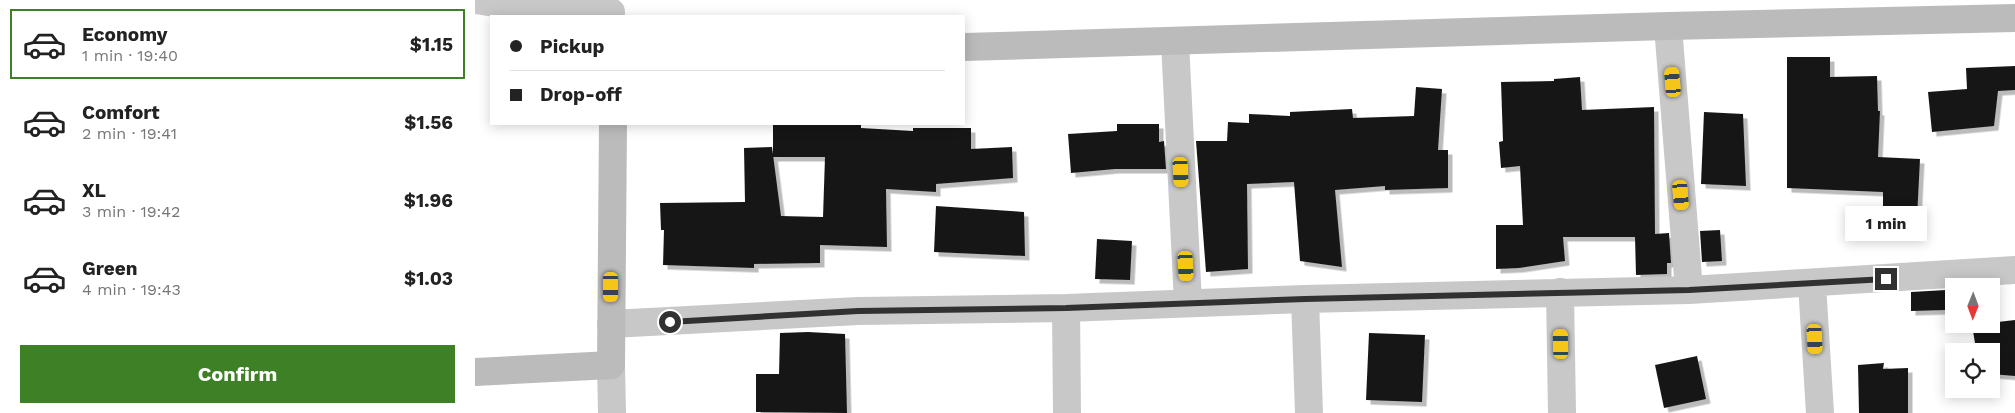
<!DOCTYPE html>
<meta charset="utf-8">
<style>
body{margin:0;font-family:"Work Sans",sans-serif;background:#f2f2f2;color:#222;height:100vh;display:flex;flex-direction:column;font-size:19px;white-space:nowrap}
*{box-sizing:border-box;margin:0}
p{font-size:16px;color:#767676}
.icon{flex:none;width:28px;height:28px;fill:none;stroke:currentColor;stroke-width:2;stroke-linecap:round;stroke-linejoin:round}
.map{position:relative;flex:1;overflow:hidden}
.sheet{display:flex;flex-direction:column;background:#fff;width:475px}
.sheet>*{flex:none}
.hud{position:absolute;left:15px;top:15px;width:475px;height:110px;border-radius:0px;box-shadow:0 2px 12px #0003;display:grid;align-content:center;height:110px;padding:0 20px;background:#fff}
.needle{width:32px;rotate:181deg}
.controls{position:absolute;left:1470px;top:278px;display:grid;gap:10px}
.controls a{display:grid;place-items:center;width:55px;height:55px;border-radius:0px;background:#fff;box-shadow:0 2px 12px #0003;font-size:25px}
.end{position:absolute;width:22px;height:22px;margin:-11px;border:6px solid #313131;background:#fff;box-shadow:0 0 0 2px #fff}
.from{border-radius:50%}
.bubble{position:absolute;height:35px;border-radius:0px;background:#fff;box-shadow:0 2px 12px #0003;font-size:16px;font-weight:700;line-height:35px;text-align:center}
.car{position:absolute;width:15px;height:30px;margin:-15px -8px;border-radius:6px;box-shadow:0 0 4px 1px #0007;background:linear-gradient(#f5c518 24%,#345 0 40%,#f5c518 0 76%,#345 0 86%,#f5c518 0)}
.hud b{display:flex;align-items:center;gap:18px;height:48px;font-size:19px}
.hud b+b{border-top:1px solid #e0e0e0}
.hud i{width:12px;height:12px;background:#222}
ul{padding:9px 0 0;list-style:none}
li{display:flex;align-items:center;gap:15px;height:70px;margin:0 10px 8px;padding:0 10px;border:2px solid transparent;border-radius:0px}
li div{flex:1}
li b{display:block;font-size:19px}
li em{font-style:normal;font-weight:700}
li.active{border-color:#3d8025}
li>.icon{width:45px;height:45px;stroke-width:1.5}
.action{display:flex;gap:10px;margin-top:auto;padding:10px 20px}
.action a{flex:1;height:58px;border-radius:0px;background:#3d8025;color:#fff;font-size:20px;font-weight:700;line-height:58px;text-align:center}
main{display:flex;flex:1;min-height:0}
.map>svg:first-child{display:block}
.building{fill:#181818;filter:url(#shadow)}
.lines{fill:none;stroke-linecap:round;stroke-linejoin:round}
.minor{stroke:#c8c8c8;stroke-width:28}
.secondary{stroke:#bbb;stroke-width:28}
.route{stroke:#313131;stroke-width:6}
</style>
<main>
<section class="sheet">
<ul>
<li class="active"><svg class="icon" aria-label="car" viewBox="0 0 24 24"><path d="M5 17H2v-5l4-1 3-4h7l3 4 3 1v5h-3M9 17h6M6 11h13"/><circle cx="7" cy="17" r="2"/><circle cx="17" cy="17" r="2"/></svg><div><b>Economy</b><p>1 min · 19:40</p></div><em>$1.15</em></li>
<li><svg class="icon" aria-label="car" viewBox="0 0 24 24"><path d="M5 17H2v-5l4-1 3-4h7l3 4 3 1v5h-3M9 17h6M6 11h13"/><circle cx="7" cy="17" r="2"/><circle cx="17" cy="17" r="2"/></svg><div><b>Comfort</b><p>2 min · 19:41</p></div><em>$1.56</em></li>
<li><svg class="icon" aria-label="car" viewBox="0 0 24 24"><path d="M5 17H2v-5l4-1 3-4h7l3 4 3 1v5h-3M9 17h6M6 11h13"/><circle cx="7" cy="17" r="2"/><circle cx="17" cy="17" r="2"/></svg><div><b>XL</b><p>3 min · 19:42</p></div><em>$1.96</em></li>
<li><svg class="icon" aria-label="car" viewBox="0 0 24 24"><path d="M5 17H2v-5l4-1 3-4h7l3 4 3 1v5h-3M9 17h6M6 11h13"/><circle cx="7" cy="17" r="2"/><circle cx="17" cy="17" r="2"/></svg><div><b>Green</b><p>4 min · 19:43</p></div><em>$1.03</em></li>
</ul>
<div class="action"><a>Confirm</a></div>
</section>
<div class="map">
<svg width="1540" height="413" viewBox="0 0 1540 413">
<defs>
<filter id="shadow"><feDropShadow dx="4.5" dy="4.5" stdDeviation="0" flood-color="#0004"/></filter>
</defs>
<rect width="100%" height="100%" fill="#fff"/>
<path class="building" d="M 1312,57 L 1355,57 L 1355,77 L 1402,76 L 1403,111 L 1405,111 L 1403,157 L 1445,159 L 1442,218 L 1408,217 L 1408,192 L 1312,188 Z
M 1540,66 L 1540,90 L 1523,91 L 1519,126 L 1457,132 L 1453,92 L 1492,89 L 1491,68 Z
M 1105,77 L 1107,110 L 1179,107 L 1180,234 L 1194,233 L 1196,263 L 1192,263 L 1192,274 L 1161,275 L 1160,237 L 1088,237 L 1090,261 L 1044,268 L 1021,269 L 1021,225 L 1048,225 L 1045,166 L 1026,168 L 1024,142 L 1028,141 L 1026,82 L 1079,81 L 1079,79 Z
M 941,87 L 967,89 L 963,150 L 973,150 L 973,188 L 910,190 L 910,186 L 860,190 L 867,267 L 825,261 L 819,182 L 772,184 L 773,269 L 731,272 L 721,141 L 752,141 L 753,122 L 774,123 L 774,114 L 815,116 L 815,112 L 877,109 L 878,118 L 939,116 Z
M 1229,112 L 1268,114 L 1271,186 L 1226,184 Z
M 298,124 L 386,124 L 386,128 L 438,131 L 438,128 L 496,128 L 496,149 L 537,147 L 538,178 L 461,184 L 461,192 L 411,189 L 412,247 L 345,245 L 345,263 L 279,264 L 279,268 L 188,265 L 189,230 L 186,230 L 185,203 L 270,202 L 269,148 L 297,147 L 306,216 L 348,217 L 350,157 L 298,157 Z
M 642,124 L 684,124 L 684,142 L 689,141 L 691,169 L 640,169 L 596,173 L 593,134 L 642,131 Z
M 461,206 L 549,212 L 550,256 L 459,252 Z
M 1245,230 L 1247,261 L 1227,262 L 1225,231 Z
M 622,239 L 657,241 L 655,280 L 620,279 Z
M 1471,290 L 1471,310 L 1436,311 L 1436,292 Z
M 1540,320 L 1540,376 L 1516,374 L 1516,347 L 1501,349 L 1497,325 Z
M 333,332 L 370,334 L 372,413 L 281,412 L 281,374 L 304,374 L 305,333 Z
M 894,333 L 950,335 L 947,402 L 891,400 Z
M 1222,356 L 1231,399 L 1189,408 L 1180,365 Z
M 1409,363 L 1408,369 L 1433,368 L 1433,413 L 1384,413 L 1383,365 Z"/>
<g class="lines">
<path class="minor" d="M 1,0 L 52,8 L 136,12
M 1193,26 L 1214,290
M 700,42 L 713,303
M 1337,284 L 1345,413
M 1085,292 L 1087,413
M 830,299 L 834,413
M 591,308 L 592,413
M 136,324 L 383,311 L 591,308 L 830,299 L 1214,290 L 1540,270
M 136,365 L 137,413"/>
<path class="secondary" d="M 489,47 L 1193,26 L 1540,18
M 0,372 L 136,365 L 138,124"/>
</g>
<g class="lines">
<path class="route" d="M 195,322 L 383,311 L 591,308 L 830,299 L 1214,290 L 1411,279"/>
</g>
</svg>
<div class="controls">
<a><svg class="needle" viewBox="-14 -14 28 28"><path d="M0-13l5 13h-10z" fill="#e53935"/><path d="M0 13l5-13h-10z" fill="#767676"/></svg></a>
<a><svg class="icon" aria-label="locate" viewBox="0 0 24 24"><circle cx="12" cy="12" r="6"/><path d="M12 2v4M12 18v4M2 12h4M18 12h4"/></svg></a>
</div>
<i class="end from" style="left:195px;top:322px"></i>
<i class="end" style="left:1411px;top:279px"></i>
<div class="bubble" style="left:1370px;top:206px;width:82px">1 min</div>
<i class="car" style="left:1198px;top:82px;rotate:355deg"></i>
<i class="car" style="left:706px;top:172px;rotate:177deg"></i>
<i class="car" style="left:1206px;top:195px;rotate:175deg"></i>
<i class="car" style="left:711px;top:266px;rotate:177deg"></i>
<i class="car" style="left:136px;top:287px;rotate:180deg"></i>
<i class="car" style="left:1340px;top:339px;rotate:177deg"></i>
<i class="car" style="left:1086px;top:344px;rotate:359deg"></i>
<div class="hud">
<b><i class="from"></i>Pickup</b>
<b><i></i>Drop-off</b>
</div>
</div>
</main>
